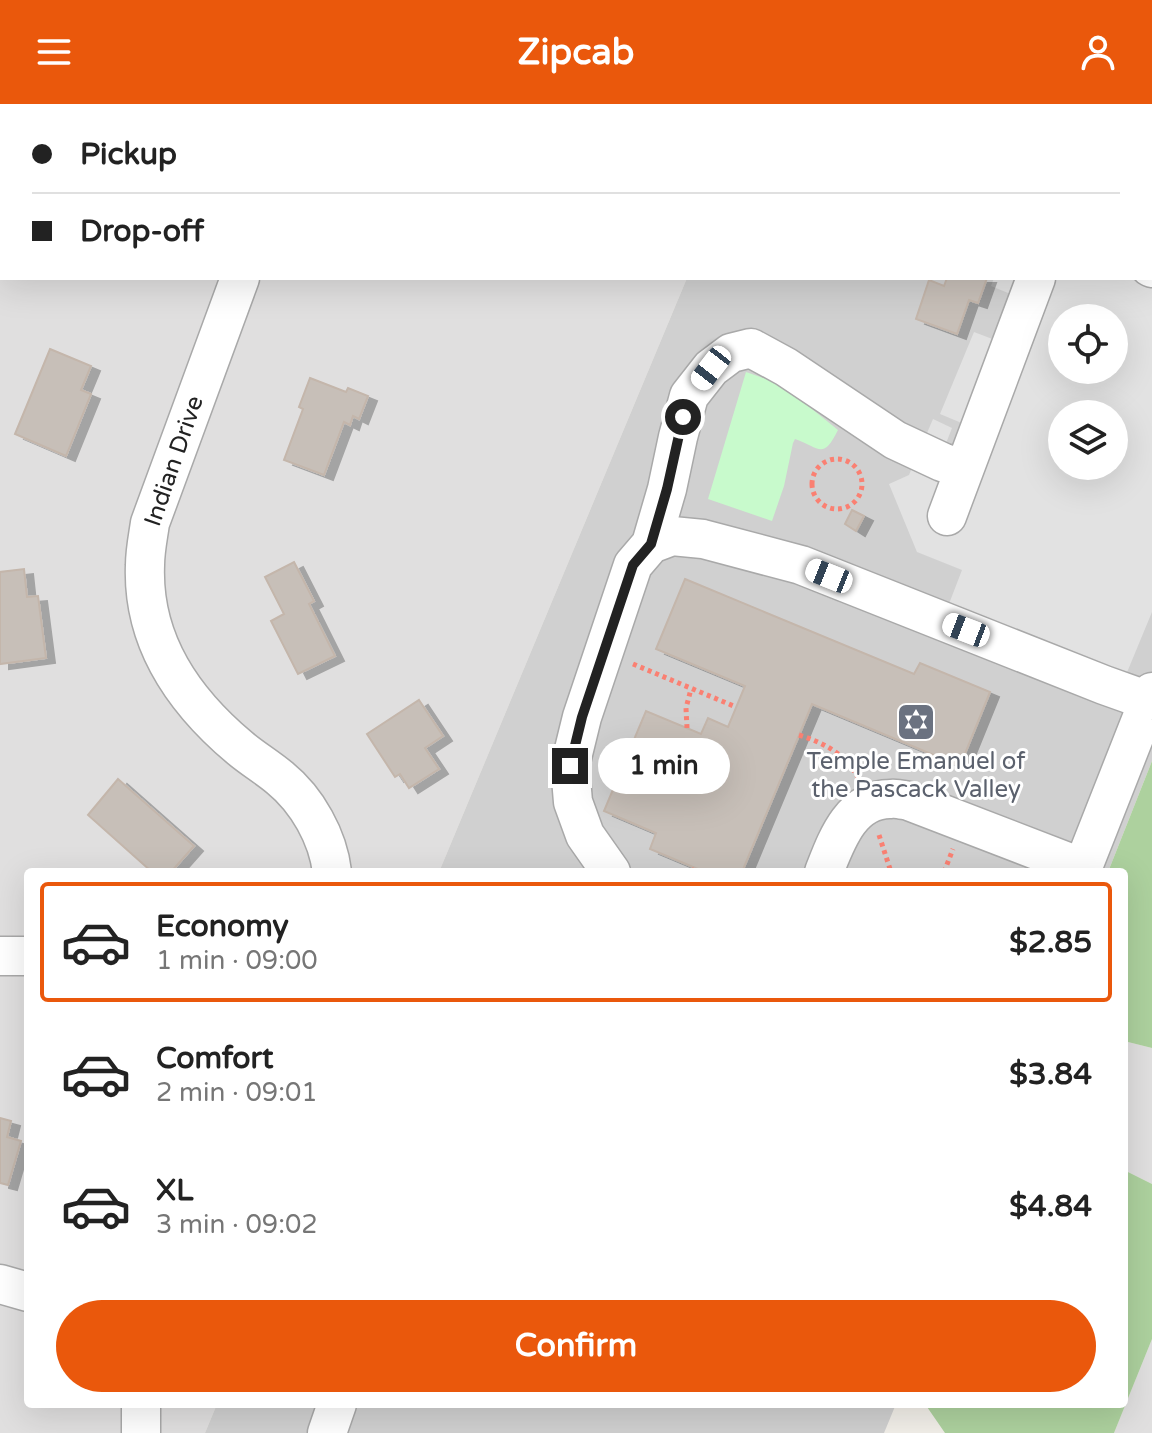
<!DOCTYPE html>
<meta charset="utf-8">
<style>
body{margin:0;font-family:"Varela Round",sans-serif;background:#f2f2f2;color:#222;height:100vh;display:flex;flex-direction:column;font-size:30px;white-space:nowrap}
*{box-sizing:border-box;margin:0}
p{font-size:26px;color:#767676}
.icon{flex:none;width:44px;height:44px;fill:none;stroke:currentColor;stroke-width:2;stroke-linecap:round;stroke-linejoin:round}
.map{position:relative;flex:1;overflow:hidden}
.details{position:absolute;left:24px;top:764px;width:1104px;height:540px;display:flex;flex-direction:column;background:#fff;border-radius:8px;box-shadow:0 8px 32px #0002}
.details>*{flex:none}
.top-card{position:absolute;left:0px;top:0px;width:1152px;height:176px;box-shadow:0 8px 32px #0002;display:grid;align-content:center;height:176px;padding:0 32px;background:#fff}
.controls{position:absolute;left:1048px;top:200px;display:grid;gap:16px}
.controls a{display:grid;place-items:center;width:80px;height:80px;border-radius:50%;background:#fff;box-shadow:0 8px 32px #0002;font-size:40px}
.end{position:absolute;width:36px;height:36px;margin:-18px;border:10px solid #222;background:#fff;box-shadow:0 0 0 4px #fff}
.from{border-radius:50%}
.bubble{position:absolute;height:56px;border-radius:28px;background:#fff;box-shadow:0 8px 32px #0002;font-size:26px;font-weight:800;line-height:56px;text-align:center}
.car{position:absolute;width:24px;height:48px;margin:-24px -12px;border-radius:10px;box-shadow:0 0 6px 2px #0007;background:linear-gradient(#fff 24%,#345 0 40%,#fff 0 76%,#345 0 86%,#fff 0)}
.top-card b{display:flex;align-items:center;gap:28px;height:76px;font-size:30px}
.top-card b+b{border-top:2px solid #e0e0e0}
.top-card i{width:20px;height:20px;background:#222}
ul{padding:14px 0 0;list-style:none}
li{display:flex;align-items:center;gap:24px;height:120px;margin:0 16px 12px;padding:0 16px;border:4px solid transparent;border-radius:8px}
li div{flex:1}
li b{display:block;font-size:30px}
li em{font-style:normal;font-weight:800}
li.current{border-color:#ea580c}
li>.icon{width:72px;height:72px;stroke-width:1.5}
.button{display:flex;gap:16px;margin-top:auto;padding:16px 32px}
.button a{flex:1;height:92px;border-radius:48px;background:#ea580c;color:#fff;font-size:32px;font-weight:800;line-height:92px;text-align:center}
header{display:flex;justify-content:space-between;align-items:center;height:104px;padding:0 32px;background:#ea580c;color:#fff;font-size:36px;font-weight:800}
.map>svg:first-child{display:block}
.residential{fill:#e0dfdf}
.religious{fill:#d0d0d0;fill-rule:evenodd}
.forest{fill:#add19e}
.park{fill:#c8facc}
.parking{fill:#e2e2e2;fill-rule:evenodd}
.building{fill:#c7bfb8;stroke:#c4b6ab;stroke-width:2;filter:url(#shadow)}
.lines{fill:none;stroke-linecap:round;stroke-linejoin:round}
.minor-casing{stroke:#a9a9a9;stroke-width:41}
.path{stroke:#fa8072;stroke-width:5;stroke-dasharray:4 4;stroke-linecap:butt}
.minor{stroke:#fff;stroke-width:38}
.route{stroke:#222;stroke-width:10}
.labels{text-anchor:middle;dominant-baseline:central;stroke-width:6;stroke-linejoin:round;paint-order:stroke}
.street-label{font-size:24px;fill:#222;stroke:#fff}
.worship-label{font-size:24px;fill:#5b616d;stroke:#fff}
</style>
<header><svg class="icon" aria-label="menu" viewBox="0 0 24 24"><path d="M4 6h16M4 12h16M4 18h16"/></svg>Zipcab<svg class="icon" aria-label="person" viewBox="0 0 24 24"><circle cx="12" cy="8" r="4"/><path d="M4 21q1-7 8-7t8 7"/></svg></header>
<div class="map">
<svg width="1152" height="1329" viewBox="0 0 1152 1329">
<defs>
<filter id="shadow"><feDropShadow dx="9" dy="5" stdDeviation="0" flood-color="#0004"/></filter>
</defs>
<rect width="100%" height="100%" fill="#f2efe9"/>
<path class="residential" d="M 0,0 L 759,0 L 758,2 L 2,2 L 2,174 L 687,174 L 439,768 L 28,768 L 28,1300 L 217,1300 L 205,1329 L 0,1329 Z
M 858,0 L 1152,0 L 1152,124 L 1150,123 L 1150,2 L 863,2 Z
M 1124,937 L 1152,944 L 1152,1080 L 1124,1066 Z
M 1152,1235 L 1152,1329 L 1114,1329 Z"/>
<path class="religious" d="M 1150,123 L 1152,124 L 1152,657 L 1108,768 L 439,768 L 687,174 L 1150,174 ZM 1062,214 L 1114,214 L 1114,266 L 1062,266 ZM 1062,310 L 1114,310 L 1114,362 L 1062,362 Z
M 217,1300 L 896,1300 L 884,1329 L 205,1329 Z"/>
<path class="forest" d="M 1152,657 L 1152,944 L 1124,937 L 1124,768 L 1108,768 Z
M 1124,1066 L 1152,1080 L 1152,1235 L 1114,1329 L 945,1329 L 925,1300 L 1124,1300 Z"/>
<path class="park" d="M 746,268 L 781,280 L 838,326 C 823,356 820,344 795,335 L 793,339 L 784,382 L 772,417 L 708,395 Z"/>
<path class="parking" d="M 994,174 L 1131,174 L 1152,183 L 1152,508 L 1123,578 L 947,505 L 962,466 L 917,448 L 889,380 L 909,371 L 933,315 L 952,324 L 943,347 L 988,330 L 940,310 L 974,228 L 995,236 L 1013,191 L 991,182 ZM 1062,214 L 1114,214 L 1114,266 L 1062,266 ZM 1062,310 L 1114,310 L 1114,362 L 1062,362 Z"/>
<path class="building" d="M 423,0 L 471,0 L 471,2 L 422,2 Z
M 947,174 L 987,174 L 978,199 L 969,196 L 957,230 L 916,215 L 929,176 L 944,182 Z
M 50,245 L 91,262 L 81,286 L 91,290 L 66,352 L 15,330 Z
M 310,274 L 346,288 L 348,284 L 368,292 L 359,315 L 353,312 L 350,321 L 344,318 L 324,371 L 284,356 L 303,305 L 299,303 Z
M 852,406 L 864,412 L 856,427 L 845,420 Z
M 294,458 L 314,497 L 309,500 L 335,552 L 298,570 L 271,517 L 284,510 L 265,473 Z
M 24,465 L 27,493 L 38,492 L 46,554 L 0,560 L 0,468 Z
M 685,475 L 914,570 L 920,559 L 990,588 L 960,662 L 812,600 L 742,768 L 705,768 L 650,745 L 656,729 L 604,707 L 646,607 L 701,630 L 708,614 L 728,623 L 745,582 L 656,545 Z
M 419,596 L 443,632 L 425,644 L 439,665 L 409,684 L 400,670 L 395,673 L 367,630 Z
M 118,675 L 194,742 L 171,768 L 152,768 L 88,711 Z
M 0,1014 L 11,1017 L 7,1033 L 21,1037 L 8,1081 L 0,1079 Z"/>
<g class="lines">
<defs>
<path id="minor" d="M 303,2 L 304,0
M 1150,163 L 1152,164
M 240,174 L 150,419 C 148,433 145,447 145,461 C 142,538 184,597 240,644 C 253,655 267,663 280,674 C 307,696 328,733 332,768
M 947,412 L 1036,174
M 651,440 L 667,385 L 678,333 L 689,292 L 711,264 L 731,249 L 751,244 L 786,263 L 895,336 L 942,358 L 964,366
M 611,768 L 585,731 L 573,698 L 570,662 L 582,613 L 633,461 L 651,440 L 672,432 L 703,435 L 801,461 L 1104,581 L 1149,597
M 824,768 C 836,738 850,695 890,695 C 896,694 903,696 909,697 L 1083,764
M 1081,768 L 1152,588
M 0,852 L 28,852
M 0,1180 L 28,1188
M 141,1329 L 141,1300
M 327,1329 L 337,1300"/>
</defs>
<use href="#minor" class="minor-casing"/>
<path class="path" d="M812 380a25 25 0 1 1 50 0a25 25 0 1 1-50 0Z
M 633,560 L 736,603
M 687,624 L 686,604 L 691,585
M 799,631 C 824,639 844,649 858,673
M 901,662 L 939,654
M 879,731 L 891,768
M 693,768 L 695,764
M 944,768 L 953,745"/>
<use href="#minor" class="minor"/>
</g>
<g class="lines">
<path class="route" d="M 570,662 L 582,613 L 633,461 L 651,440 L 667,385 L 683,313"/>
</g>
<defs>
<symbol id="synagogue-square" viewBox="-11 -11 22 22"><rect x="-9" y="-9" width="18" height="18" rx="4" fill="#6b7280" stroke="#fff"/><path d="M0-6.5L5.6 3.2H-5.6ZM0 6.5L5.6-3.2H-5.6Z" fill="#fff"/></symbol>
</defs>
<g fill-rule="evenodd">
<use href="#synagogue-square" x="894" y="596" width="44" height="44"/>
</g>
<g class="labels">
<g class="street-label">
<text transform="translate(174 357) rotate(-71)">Indian Drive</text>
</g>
<g class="worship-label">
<text x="916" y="657">Temple Emanuel of<tspan x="916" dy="28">the Pascack Valley</tspan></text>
</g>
</g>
</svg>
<div class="controls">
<a><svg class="icon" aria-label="locate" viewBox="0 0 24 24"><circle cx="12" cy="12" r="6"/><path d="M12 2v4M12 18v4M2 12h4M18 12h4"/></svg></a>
<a><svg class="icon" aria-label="layers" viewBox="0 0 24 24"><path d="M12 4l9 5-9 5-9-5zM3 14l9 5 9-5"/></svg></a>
</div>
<i class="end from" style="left:683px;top:313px"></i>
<i class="end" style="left:570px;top:662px"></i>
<div class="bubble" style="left:598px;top:634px;width:132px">1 min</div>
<i class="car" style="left:711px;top:264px;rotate:218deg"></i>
<i class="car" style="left:829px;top:472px;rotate:292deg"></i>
<i class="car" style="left:966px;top:526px;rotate:291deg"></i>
<div class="top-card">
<b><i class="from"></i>Pickup</b>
<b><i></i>Drop-off</b>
</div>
<section class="details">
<ul>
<li class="current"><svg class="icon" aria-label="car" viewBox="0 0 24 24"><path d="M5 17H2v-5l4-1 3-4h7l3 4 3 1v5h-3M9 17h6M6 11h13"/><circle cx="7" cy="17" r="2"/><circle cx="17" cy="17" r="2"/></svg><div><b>Economy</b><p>1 min · 09:00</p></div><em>$2.85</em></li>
<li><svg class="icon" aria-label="car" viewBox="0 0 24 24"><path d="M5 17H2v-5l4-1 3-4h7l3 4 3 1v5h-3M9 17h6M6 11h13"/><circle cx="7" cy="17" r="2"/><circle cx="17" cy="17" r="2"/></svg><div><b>Comfort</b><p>2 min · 09:01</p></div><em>$3.84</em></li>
<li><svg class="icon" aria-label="car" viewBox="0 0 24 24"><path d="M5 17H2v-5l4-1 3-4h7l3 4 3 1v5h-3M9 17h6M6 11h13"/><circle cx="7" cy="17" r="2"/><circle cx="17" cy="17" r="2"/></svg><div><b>XL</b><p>3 min · 09:02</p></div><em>$4.84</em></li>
</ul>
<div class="button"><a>Confirm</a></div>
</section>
</div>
